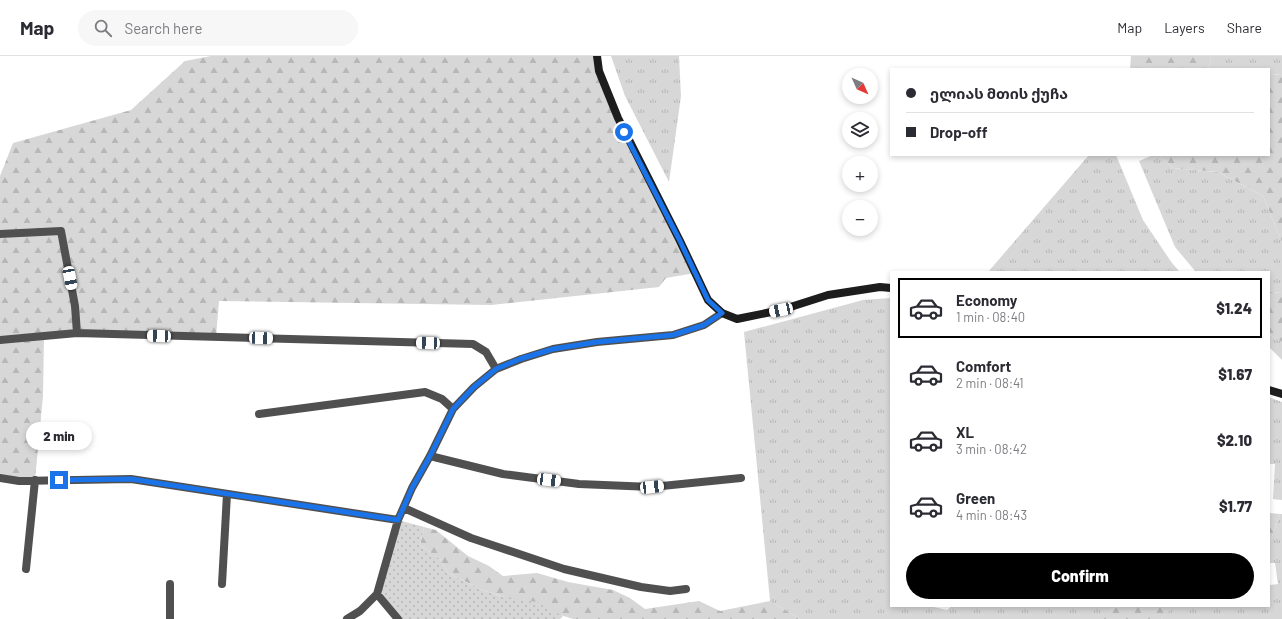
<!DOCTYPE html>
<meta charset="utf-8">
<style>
body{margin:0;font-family:Barlow,"Noto Sans Georgian",sans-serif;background:#f7f7f7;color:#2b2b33;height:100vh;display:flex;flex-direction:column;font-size:15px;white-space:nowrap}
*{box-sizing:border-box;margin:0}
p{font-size:13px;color:#7c7c81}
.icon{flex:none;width:22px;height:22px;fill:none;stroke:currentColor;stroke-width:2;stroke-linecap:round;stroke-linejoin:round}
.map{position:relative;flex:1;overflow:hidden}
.drawer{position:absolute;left:890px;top:215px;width:380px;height:336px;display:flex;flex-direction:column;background:#fff;border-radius:0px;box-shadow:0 2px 6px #0003}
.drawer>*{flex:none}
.hud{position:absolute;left:890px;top:12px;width:380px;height:88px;border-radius:0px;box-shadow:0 2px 6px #0003;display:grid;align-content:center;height:88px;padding:0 16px;background:#fff}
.needle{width:26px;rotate:135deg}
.tools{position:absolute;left:842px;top:12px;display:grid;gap:8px}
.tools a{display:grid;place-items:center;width:36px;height:36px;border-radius:50%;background:#fff;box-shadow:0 2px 6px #0003;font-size:20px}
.end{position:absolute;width:18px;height:18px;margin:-9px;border:5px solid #1a73e8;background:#fff;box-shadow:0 0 0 2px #fff}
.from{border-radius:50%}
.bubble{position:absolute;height:28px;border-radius:14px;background:#fff;box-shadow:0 2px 6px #0003;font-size:13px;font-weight:800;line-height:28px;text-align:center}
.car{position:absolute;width:12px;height:24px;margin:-12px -6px;border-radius:5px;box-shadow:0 0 3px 1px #0007;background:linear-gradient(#fff 24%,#345 0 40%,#fff 0 76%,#345 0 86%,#fff 0)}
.hud b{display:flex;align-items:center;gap:14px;height:38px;font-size:15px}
.hud b+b{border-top:1px solid #e1e1e2}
.hud i{width:10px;height:10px;background:#2b2b33}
ul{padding:7px 0 0;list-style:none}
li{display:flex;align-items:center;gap:12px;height:60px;margin:0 8px 6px;padding:0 8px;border:2px solid transparent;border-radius:0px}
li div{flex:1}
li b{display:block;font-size:15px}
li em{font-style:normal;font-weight:800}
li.selected{border-color:#000}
li>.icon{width:36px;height:36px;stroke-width:1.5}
.primary-button{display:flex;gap:8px;margin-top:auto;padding:8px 16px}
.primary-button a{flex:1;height:46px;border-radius:24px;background:#000;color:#fff;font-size:16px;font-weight:800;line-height:46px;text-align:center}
header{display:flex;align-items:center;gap:24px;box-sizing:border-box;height:56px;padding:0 20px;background:#fff;border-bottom:1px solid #e1e1e2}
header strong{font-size:19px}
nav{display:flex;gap:22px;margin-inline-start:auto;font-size:14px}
.search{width:280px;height:36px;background:#f7f7f7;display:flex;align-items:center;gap:10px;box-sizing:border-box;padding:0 14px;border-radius:22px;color:#7c7c81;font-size:15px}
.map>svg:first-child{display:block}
.grass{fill:url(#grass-tufts)}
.forest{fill:url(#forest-firs)}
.garden{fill:url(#garden-dots)}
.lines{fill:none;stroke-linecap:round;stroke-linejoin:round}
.street{stroke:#505050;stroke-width:8}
.secondary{stroke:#1d1d1d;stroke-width:8}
.route{stroke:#1a73e8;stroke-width:5}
</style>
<header>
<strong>Map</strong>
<div class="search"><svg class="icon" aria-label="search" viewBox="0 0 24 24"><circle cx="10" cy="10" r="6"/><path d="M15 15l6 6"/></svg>Search here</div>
<nav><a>Map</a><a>Layers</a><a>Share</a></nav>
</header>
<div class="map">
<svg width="1282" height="563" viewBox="0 0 1282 563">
<defs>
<pattern id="grass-tufts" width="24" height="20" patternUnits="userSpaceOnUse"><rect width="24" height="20" fill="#d7d7d7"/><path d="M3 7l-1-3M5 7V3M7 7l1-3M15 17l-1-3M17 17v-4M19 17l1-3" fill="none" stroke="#b7b7b7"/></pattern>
<pattern id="forest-firs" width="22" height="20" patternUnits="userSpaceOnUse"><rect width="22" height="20" fill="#d7d7d7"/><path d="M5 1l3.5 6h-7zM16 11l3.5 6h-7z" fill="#b7b7b7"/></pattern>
<pattern id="garden-dots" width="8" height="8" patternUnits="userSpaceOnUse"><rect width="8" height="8" fill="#d7d7d7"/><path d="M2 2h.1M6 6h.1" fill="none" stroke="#b7b7b7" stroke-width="1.8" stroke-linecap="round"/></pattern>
</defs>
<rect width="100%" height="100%" fill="#fff"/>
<path class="grass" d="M 611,0 L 679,0 L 681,40 L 669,126 L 625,40 Z
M 1211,0 L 1282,0 L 1282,18 L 1269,19 L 1269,13 L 1209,13 Z
M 1089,99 L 1116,99 L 1143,164 L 1172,207 L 1180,216 L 988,216 Z
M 1153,99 L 1159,99 L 1173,112 L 1218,116 L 1263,140 L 1282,186 L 1282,237 L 1269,236 L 1269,216 L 1196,216 L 1175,191 L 1139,105 Z
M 891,242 L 891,550 L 929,550 L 947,554 L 952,550 L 1122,550 L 1110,554 L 1104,563 L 800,563 L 770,545 L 744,276 L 863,244 Z
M 1269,278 L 1282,286 L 1282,304 L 1269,291 Z
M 1269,341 L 1282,346 L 1282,444 L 1273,443 L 1275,408 L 1269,408 Z
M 1280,458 L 1282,458 L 1282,563 L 1161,563 L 1173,550 L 1269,550 L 1269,529 L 1278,528 L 1275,507 L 1269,507 L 1269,489 Z"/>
<path class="forest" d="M 211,0 L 597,0 L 599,15 L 695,217 L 666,222 L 659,231 L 491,249 L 219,245 L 216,281 L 44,280 L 43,340 L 35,424 L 0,422 L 0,120 L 13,87 L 131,54 L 185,5 Z
M 1131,0 L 1211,0 L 1209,13 L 1130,13 Z
M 1282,18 L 1282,186 L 1263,140 L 1218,116 L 1173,112 L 1159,99 L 1269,99 L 1269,19 Z
M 1269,236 L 1282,237 L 1282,286 L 1269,278 Z
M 1269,457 L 1280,458 L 1269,489 Z
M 424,471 L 436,474 L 468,500 L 489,510 L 503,520 L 537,517 L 568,526 L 613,534 L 630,542 L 645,553 L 699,545 L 720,555 L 770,545 L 800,563 L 573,563 L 480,533 L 448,517 L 440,503 L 420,489 Z
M 1122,550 L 1173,550 L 1173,551 L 1161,563 L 1103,563 L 1110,554 Z"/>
<path class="garden" d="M 398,464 L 424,471 L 420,489 L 440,503 L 448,517 L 480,533 L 501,540 L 537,546 L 563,560 L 560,563 L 398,563 L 377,538 Z"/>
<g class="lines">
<path class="street" d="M 0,178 L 61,175 L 75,250 L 77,277
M 0,284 L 77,277 L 473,288 L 486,296 L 496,313
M 259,358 L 425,336 L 442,343 L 453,353
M 430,400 L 503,418 L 579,428 L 652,431 L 741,422
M 0,422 L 19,425 L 131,423 L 398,464
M 404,452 L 471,482 L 564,513 L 641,531 L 670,535 L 686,533
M 26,513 L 35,424
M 222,528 L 227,438
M 377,538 L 398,563
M 170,563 L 170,528
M 347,563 L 360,555 L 377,538 L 398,464 L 412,432 L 430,400 L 453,353 L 474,331 L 496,313 L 521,303 L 553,293 L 597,286 L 673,279 L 704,269 L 722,257"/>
<path class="secondary" d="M 597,0 L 599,15 L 618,62 L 680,185 L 708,244 L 722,257 L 737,263 L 781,254 L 828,239 L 880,231 L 891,232
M 1269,334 L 1282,338"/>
</g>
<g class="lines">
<path class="route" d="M 59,424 L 131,423 L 398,464 L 412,432 L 430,400 L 453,353 L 474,331 L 496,313 L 520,303 L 553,293 L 597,286 L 673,279 L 704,269 L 722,257 L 708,244 L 680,185 L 624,76"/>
</g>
</svg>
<div class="tools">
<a><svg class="needle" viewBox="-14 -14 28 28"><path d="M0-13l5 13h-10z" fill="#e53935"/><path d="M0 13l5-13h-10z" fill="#7c7c81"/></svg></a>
<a><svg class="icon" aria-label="layers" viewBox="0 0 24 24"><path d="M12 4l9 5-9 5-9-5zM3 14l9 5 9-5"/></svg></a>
<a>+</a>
<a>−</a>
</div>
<i class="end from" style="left:624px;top:76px"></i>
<i class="end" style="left:59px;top:424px"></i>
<div class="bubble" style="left:26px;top:366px;width:66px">2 min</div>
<i class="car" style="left:70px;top:222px;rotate:169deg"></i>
<i class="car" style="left:781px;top:254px;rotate:258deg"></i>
<i class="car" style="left:159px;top:280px;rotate:272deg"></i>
<i class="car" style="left:261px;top:282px;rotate:92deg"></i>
<i class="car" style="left:428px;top:287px;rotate:272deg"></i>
<i class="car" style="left:549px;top:424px;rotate:97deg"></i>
<i class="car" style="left:652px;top:431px;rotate:84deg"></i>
<div class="hud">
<b><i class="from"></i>ელიას მთის ქუჩა</b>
<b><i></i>Drop-off</b>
</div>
<section class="drawer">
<ul>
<li class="selected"><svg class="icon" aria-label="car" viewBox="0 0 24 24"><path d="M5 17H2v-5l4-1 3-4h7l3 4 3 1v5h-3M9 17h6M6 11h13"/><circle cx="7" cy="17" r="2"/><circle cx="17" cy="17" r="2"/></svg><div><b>Economy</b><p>1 min · 08:40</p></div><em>$1.24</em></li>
<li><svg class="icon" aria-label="car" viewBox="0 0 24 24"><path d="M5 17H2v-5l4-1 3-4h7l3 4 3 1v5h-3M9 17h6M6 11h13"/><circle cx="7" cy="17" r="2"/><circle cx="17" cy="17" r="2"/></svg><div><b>Comfort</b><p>2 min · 08:41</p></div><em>$1.67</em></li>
<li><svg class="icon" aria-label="car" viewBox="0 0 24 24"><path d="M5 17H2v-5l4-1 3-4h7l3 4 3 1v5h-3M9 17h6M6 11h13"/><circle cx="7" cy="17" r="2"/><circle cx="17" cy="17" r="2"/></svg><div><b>XL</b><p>3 min · 08:42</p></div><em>$2.10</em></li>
<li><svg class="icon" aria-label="car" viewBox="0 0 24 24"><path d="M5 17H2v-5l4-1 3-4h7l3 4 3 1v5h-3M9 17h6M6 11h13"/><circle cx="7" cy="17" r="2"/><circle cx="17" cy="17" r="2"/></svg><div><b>Green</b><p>4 min · 08:43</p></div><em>$1.77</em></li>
</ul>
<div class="primary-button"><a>Confirm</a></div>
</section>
</div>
